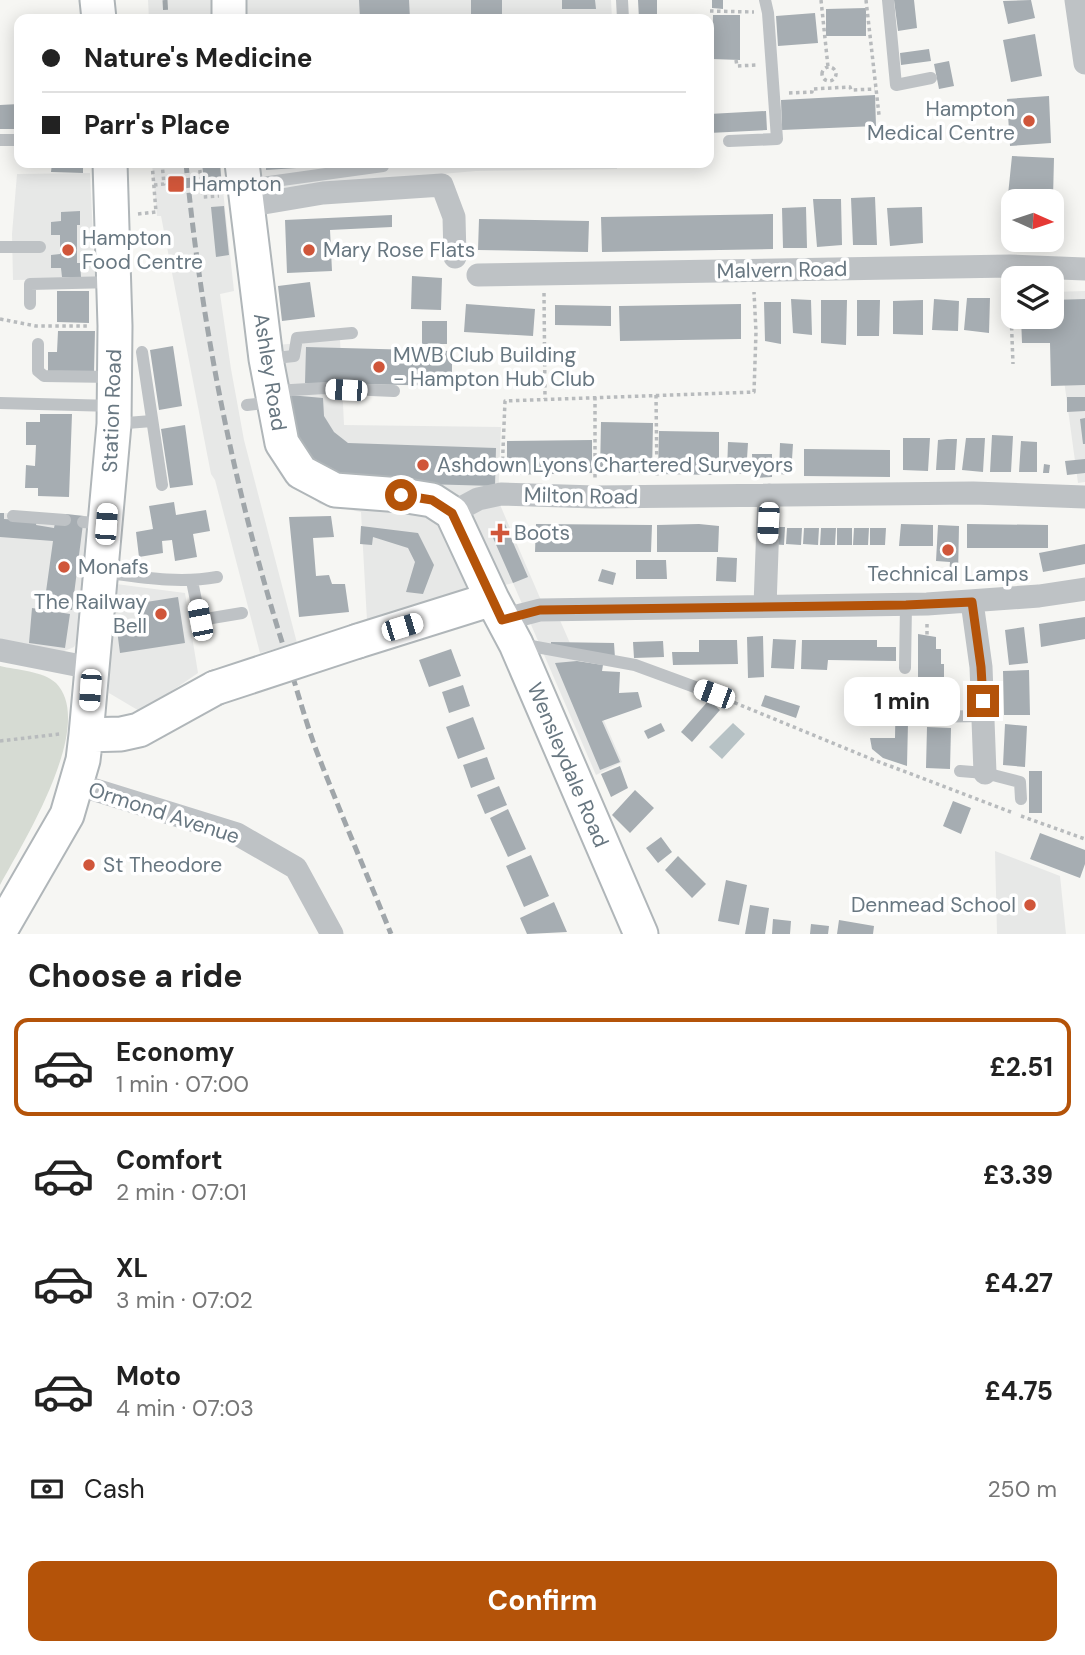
<!DOCTYPE html>
<meta charset="utf-8">
<style>
body{margin:0;font-family:"DM Sans",sans-serif;background:#f6f6f6;color:#222;height:100vh;display:flex;flex-direction:column;font-size:26px;white-space:nowrap}
*{box-sizing:border-box;margin:0}
p{font-size:23px;color:#767676}
.icon{flex:none;width:38px;height:38px;fill:none;stroke:currentColor;stroke-width:2;stroke-linecap:round;stroke-linejoin:round}
.map{position:relative;height:934px;overflow:hidden}
.panel{display:flex;flex-direction:column;background:#fff;flex:1}
.panel>*{flex:none}
.top-card{position:absolute;left:14px;top:14px;width:700px;height:154px;border-radius:14px;box-shadow:0 4px 18px #0003;display:grid;align-content:center;height:154px;padding:0 28px;background:#fff}
.needle{width:46px;rotate:93deg}
.buttons{position:absolute;left:1001px;top:189px;display:grid;gap:14px}
.buttons a{display:grid;place-items:center;width:63px;height:63px;border-radius:14px;background:#fff;box-shadow:0 4px 18px #0003;font-size:35px}
.end{position:absolute;width:32px;height:32px;margin:-16px;border:9px solid #b45309;background:#fff;box-shadow:0 0 0 4px #fff}
.from{border-radius:50%}
.bubble{position:absolute;height:49px;border-radius:14px;background:#fff;box-shadow:0 4px 18px #0003;font-size:23px;font-weight:700;line-height:49px;text-align:center}
.car{position:absolute;width:21px;height:42px;margin:-21px -10px;border-radius:9px;box-shadow:0 0 5px 2px #0007;background:linear-gradient(#fff 24%,#345 0 40%,#fff 0 76%,#345 0 86%,#fff 0)}
.top-card b{display:flex;align-items:center;gap:24px;height:66px;font-size:26px}
.top-card b+b{border-top:2px solid #e0e0e0}
.top-card i{width:18px;height:18px;background:#222}
ul{padding:0;list-style:none}
li{display:flex;align-items:center;gap:21px;height:98px;margin:0 14px 10px;padding:0 14px;border:4px solid transparent;border-radius:14px}
li div{flex:1}
li b{display:block;font-size:26px}
li em{font-style:normal;font-weight:700}
li.on{border-color:#b45309}
li>.icon{width:63px;height:63px;stroke-width:1.5}
h2{padding:0 28px;font-size:32px;line-height:84px}
.pay{display:flex;align-items:center;gap:18px;height:77px;padding:0 28px;font-size:26px}
.pay p{margin-inline-start:auto}
.action{display:flex;gap:14px;margin-top:auto;padding:14px 28px}
.action a{flex:1;height:80px;border-radius:14px;background:#b45309;color:#fff;font-size:28px;font-weight:700;line-height:80px;text-align:center}
.map>svg:first-child{display:block}
.built{fill:#e7e8e7}
.green{fill:#d6dbd3}
.water{fill:#b7c2c5}
.building{fill:#a6adb2}
.lines{fill:none;stroke-linecap:round;stroke-linejoin:round}
.secondary-casing{stroke:#b0b6b9;stroke-width:37}
.path{stroke:#b8bbbd;stroke-width:3.5;stroke-dasharray:3.5 3.5;stroke-linecap:butt}
.lane{stroke:#bec2c5;stroke-width:12}
.street{stroke:#bec2c5;stroke-width:23}
.secondary{stroke:#fff;stroke-width:33}
.rail{stroke:#a0a6aa;stroke-width:5;stroke-dasharray:10 5;stroke-linecap:butt}
.secondary-bridge-casing{stroke:#b0b6b9;stroke-width:37;stroke-linecap:butt}
.secondary-bridge{stroke:#fff;stroke-width:33}
.route{stroke:#b45309;stroke-width:9}
.poi-dot{fill:#d0563a;stroke:#fff;stroke-width:2.5}
.labels{text-anchor:middle;dominant-baseline:central;stroke-width:7;stroke-linejoin:round;paint-order:stroke}
.poi-label{font-size:21px;fill:#687781;stroke:#fff;text-anchor:start}
.street-label{font-size:21px;fill:#687781;stroke:#fff}
</style>
<div class="map">
<svg width="1085" height="934" viewBox="0 0 1085 934">
<rect width="100%" height="100%" fill="#f6f6f3"/>
<path class="built" d="M 148,0 L 212,0 L 212,19 L 149,19 Z
M 245,0 L 611,0 L 612,19 L 247,19 Z
M 152,163 L 220,163 L 234,291 L 220,294 L 231,369 L 244,440 L 297,643 L 260,653 L 215,480 L 211,474 L 161,216 L 157,216 Z
M 259,163 L 617,163 L 617,169 L 476,171 L 260,190 Z
M 90,173 L 95,279 L 13,280 L 12,234 L 17,174 Z
M 1085,291 L 1085,482 L 1078,483 L 1052,292 Z
M 340,339 L 344,425 L 501,427 L 498,500 L 549,619 L 559,618 L 622,762 L 596,775 L 513,583 L 432,602 L 367,621 L 361,512 L 320,504 L 292,482 L 264,438 L 246,348 Z
M 0,513 L 66,514 L 93,517 L 82,632 L 74,647 L 59,653 L 0,641 Z
M 116,584 L 185,593 L 198,673 L 141,712 L 109,693 L 106,652 Z
M 995,851 L 1060,876 L 1066,934 L 997,934 Z"/>
<path class="green" d="M 0,666 C 17,670 43,671 56,683 C 97,725 22,844 0,885 Z"/>
<path class="water" d="M 733,723 L 745,734 L 722,759 L 709,747 Z"/>
<path class="building" d="M 359,0 L 409,0 L 410,19 L 360,19 Z
M 471,0 L 502,0 L 502,19 L 471,19 Z
M 562,0 L 595,0 L 596,9 L 562,9 Z
M 638,0 L 657,0 L 657,19 L 639,19 Z
M 712,0 L 723,0 L 723,9 L 712,8 Z
M 894,0 L 914,0 L 917,28 L 898,31 Z
M 1031,0 L 1035,18 L 1008,24 L 1003,1 Z
M 866,8 L 866,36 L 826,36 L 826,9 Z
M 815,13 L 818,43 L 778,46 L 776,16 Z
M 713,15 L 740,15 L 740,60 L 712,59 Z
M 1035,34 L 1042,76 L 1011,82 L 1003,40 Z
M 929,49 L 931,61 L 901,65 L 900,53 Z
M 949,61 L 954,86 L 939,89 L 934,64 Z
M 875,95 L 876,126 L 782,130 L 781,100 Z
M 1049,96 L 1051,143 L 1010,146 L 1007,99 Z
M 19,104 L 19,129 L 0,129 L 0,105 Z
M 766,111 L 767,130 L 709,133 L 709,114 Z
M 1012,156 L 1054,158 L 1053,198 L 1008,195 Z
M 52,163 L 83,163 L 83,173 L 51,172 Z
M 202,163 L 220,163 L 222,189 L 205,191 Z
M 266,163 L 342,163 L 342,165 L 266,170 Z
M 653,163 L 692,163 L 692,167 L 653,168 Z
M 875,197 L 877,245 L 853,245 L 851,198 Z
M 813,199 L 841,199 L 842,245 L 817,247 Z
M 224,206 L 229,255 L 216,257 L 211,207 Z
M 806,207 L 807,248 L 783,248 L 782,208 Z
M 922,207 L 923,243 L 890,246 L 887,208 Z
M 1052,208 L 1061,208 L 1059,242 L 1052,242 Z
M 80,211 L 80,225 L 77,225 L 77,263 L 80,263 L 81,277 L 62,277 L 61,268 L 51,268 L 51,255 L 60,254 L 60,235 L 51,235 L 51,222 L 61,221 L 61,212 Z
M 773,214 L 773,249 L 602,252 L 601,217 Z
M 392,215 L 392,227 L 330,230 L 332,271 L 287,273 L 285,220 Z
M 479,219 L 589,221 L 588,252 L 478,250 Z
M 412,276 L 442,278 L 441,310 L 411,309 Z
M 310,282 L 315,317 L 282,321 L 278,286 Z
M 57,291 L 89,291 L 89,323 L 57,322 Z
M 967,298 L 990,298 L 989,333 L 964,330 Z
M 791,299 L 811,300 L 812,335 L 793,333 Z
M 934,299 L 959,301 L 958,331 L 932,330 Z
M 1085,299 L 1085,385 L 1051,386 L 1050,343 L 1022,343 L 1021,317 L 1052,317 L 1052,300 Z
M 821,300 L 847,300 L 846,345 L 821,343 Z
M 857,300 L 880,300 L 879,336 L 857,336 Z
M 923,300 L 923,335 L 893,334 L 893,301 Z
M 764,302 L 781,302 L 781,344 L 765,341 Z
M 466,304 L 535,309 L 533,336 L 464,332 Z
M 741,304 L 741,339 L 620,341 L 619,306 Z
M 555,305 L 611,306 L 611,326 L 555,325 Z
M 422,321 L 447,321 L 447,344 L 422,344 Z
M 58,331 L 95,331 L 94,373 L 48,372 L 48,352 L 57,352 Z
M 173,346 L 182,406 L 159,410 L 150,350 Z
M 306,347 L 452,351 L 452,386 L 305,383 Z
M 289,395 L 323,398 L 324,416 L 334,432 L 348,443 L 496,448 L 495,486 L 351,482 L 311,460 L 297,441 Z
M 1067,397 L 1085,397 L 1085,411 L 1067,412 Z
M 40,414 L 72,414 L 69,497 L 38,496 L 38,488 L 25,488 L 26,465 L 35,466 L 36,445 L 26,445 L 26,422 L 40,422 Z
M 1085,418 L 1085,444 L 1083,444 L 1080,419 Z
M 601,422 L 653,423 L 652,473 L 600,472 Z
M 185,425 L 193,485 L 170,488 L 161,429 Z
M 659,431 L 719,432 L 719,475 L 658,474 Z
M 992,435 L 1013,436 L 1011,472 L 990,472 Z
M 903,438 L 930,438 L 928,471 L 903,470 Z
M 966,438 L 985,438 L 983,472 L 962,470 Z
M 947,439 L 957,439 L 955,470 L 936,470 L 938,440 Z
M 592,440 L 592,473 L 507,475 L 507,441 Z
M 1021,441 L 1037,442 L 1037,472 L 1019,472 Z
M 728,442 L 748,443 L 746,474 L 727,473 Z
M 780,443 L 793,444 L 791,475 L 779,474 Z
M 804,449 L 890,450 L 890,477 L 804,476 Z
M 752,454 L 772,454 L 772,477 L 753,478 Z
M 1085,459 L 1085,473 L 1067,475 L 1065,461 Z
M 1044,464 L 1050,465 L 1049,473 L 1043,473 Z
M 174,502 L 176,515 L 206,510 L 210,531 L 193,534 L 197,557 L 175,561 L 172,540 L 162,541 L 163,553 L 139,557 L 136,532 L 153,529 L 149,506 Z
M 0,513 L 4,513 L 4,519 L 37,521 L 36,525 L 54,528 L 55,523 L 65,524 L 66,514 L 84,516 L 72,610 L 44,606 L 53,541 L 0,537 Z
M 331,516 L 334,537 L 313,538 L 316,576 L 329,575 L 332,584 L 345,584 L 349,612 L 299,617 L 289,517 Z
M 505,524 L 528,577 L 513,583 L 490,531 Z
M 536,524 L 652,525 L 651,552 L 535,552 Z
M 699,524 L 719,526 L 718,552 L 657,552 L 657,525 Z
M 901,524 L 933,525 L 933,546 L 899,546 Z
M 967,524 L 1048,525 L 1048,548 L 967,548 Z
M 938,525 L 959,526 L 958,576 L 949,575 L 950,562 L 936,561 Z
M 361,526 L 418,533 L 434,565 L 423,594 L 406,592 L 415,562 L 408,548 L 373,537 L 372,545 L 360,544 Z
M 770,527 L 785,527 L 784,545 L 770,544 Z
M 787,528 L 802,528 L 801,545 L 786,544 Z
M 804,528 L 819,528 L 818,545 L 803,544 Z
M 821,528 L 836,528 L 835,545 L 820,545 Z
M 837,528 L 852,528 L 852,545 L 837,545 Z
M 854,528 L 869,528 L 868,545 L 853,545 Z
M 870,528 L 886,528 L 885,545 L 870,545 Z
M 1085,544 L 1085,564 L 1043,572 L 1039,553 Z
M 717,557 L 737,558 L 736,582 L 716,581 Z
M 636,560 L 666,560 L 667,579 L 636,579 Z
M 602,569 L 616,573 L 613,585 L 598,581 Z
M 178,597 L 185,643 L 120,653 L 117,630 L 144,626 L 140,603 Z
M 32,608 L 70,614 L 65,648 L 29,643 Z
M 1085,617 L 1085,639 L 1041,647 L 1039,624 Z
M 1024,627 L 1028,663 L 1009,665 L 1005,630 Z
M 918,634 L 936,637 L 936,649 L 941,649 L 941,664 L 944,664 L 944,681 L 948,681 L 948,694 L 951,694 L 951,710 L 918,710 Z
M 763,636 L 764,677 L 748,678 L 747,637 Z
M 773,639 L 796,640 L 794,669 L 771,668 Z
M 699,640 L 737,640 L 738,664 L 673,665 L 672,652 L 699,652 Z
M 802,640 L 877,640 L 877,647 L 896,647 L 896,661 L 828,660 L 827,670 L 801,669 Z
M 663,641 L 664,657 L 634,658 L 633,642 Z
M 551,642 L 614,643 L 615,658 L 551,645 Z
M 451,649 L 461,676 L 429,687 L 419,660 Z
M 577,661 L 603,665 L 602,671 L 620,672 L 619,693 L 638,692 L 642,707 L 602,721 L 620,762 L 600,770 L 555,663 Z
M 1029,670 L 1030,715 L 1004,715 L 1003,671 Z
M 896,680 L 909,680 L 907,766 L 883,758 L 872,749 L 870,738 L 895,738 Z
M 463,685 L 470,706 L 449,713 L 442,692 Z
M 765,695 L 800,706 L 796,718 L 761,706 Z
M 709,700 L 720,710 L 692,742 L 681,732 Z
M 473,717 L 485,749 L 458,759 L 446,727 Z
M 661,723 L 665,731 L 648,739 L 644,731 Z
M 1005,724 L 1027,726 L 1025,767 L 1003,765 Z
M 927,727 L 951,728 L 950,769 L 926,768 Z
M 487,757 L 495,779 L 471,788 L 463,765 Z
M 620,766 L 628,788 L 611,797 L 601,774 Z
M 1029,771 L 1042,771 L 1042,813 L 1029,813 Z
M 499,786 L 507,805 L 485,814 L 477,795 Z
M 635,790 L 654,808 L 630,833 L 612,815 Z
M 953,801 L 971,808 L 961,834 L 943,826 Z
M 508,809 L 526,849 L 508,857 L 490,818 Z
M 1040,833 L 1085,850 L 1085,864 L 1080,878 L 1030,859 Z
M 661,837 L 672,852 L 658,863 L 646,848 Z
M 531,855 L 549,896 L 524,907 L 506,866 Z
M 678,856 L 706,884 L 692,898 L 665,870 Z
M 726,880 L 747,885 L 739,925 L 718,921 Z
M 554,902 L 567,932 L 527,934 L 520,918 Z
M 750,905 L 769,908 L 765,934 L 745,934 Z
M 773,919 L 791,921 L 790,934 L 772,934 Z
M 839,920 L 874,926 L 873,934 L 837,934 Z
M 811,924 L 829,926 L 828,934 L 810,934 Z"/>
<g class="lines">
<defs>
<path id="secondary" d="M 97,0 L 99,19
M 229,0 L 229,19
M 242,163 L 266,359 L 282,443 L 301,472 L 335,490 L 401,495 L 432,500 L 452,513 L 492,599 L 358,641
M 492,599 L 516,644 L 641,934
M 86,735 L 121,734 L 139,730 L 215,688
M 0,931 L 67,815 L 83,760 L 86,735 L 114,424 L 115,326 L 110,163"/>
</defs>
<use href="#secondary" class="secondary-casing"/>
<path class="path" d="M 821,0 L 828,67
M 866,0 L 879,115
M 710,11 L 754,12
M 736,60 L 737,66 L 757,65
M822 74a7 7 0 1 1 14 0a7 7 0 1 1-14 0Z
M 789,93 L 812,92 L 812,89 L 850,87 L 851,90 L 875,89
M 199,163 L 203,197 L 219,196
M 154,185 L 164,184 L 162,163
M 138,214 L 156,212 L 152,163
M 1010,285 L 1013,364
M 544,293 L 545,399
M 0,319 L 36,326 L 89,326
M 656,395 L 657,477
M 595,397 L 595,478
M 502,474 L 505,401 L 754,392 L 756,332 L 754,292
M 927,624 L 927,635
M 728,700 L 869,758 L 1011,812
M 0,741 L 60,734
M 1021,816 L 1085,839"/>
<path class="lane" d="M 622,0 L 623,19
M 888,0 L 896,85 L 931,78
M 0,140 L 19,140
M 729,141 L 777,139 L 768,13 L 765,0
M 247,185 L 383,166 L 384,163
M 0,247 L 40,247
M 30,304 L 30,284 L 114,282
M 38,344 L 38,371 L 44,376 L 114,377
M 142,352 L 162,485
M 266,359 L 294,356 L 297,338 L 352,333
M 275,391 L 325,388 L 394,391
M 0,403 L 114,406
M 247,405 L 273,402
M 114,424 L 152,421
M 13,516 L 65,520
M 83,522 L 105,524
M 101,572 C 140,577 178,584 217,577
M 192,581 L 200,620 L 242,613
M 520,644 L 635,665 L 714,694
M 905,668 L 906,605
M 919,717 L 984,716
M 960,771 L 985,773 L 1020,782 L 1021,799"/>
<path class="street" d="M 1076,0 L 1085,63
M 246,206 L 323,193 L 442,185 L 454,217 L 455,257
M 478,275 L 1010,266 L 1085,269
M 452,513 L 478,499 L 501,494 L 595,497 L 973,493 L 1085,497
M 972,602 L 981,667 L 985,773
M 765,606 L 769,495
M 502,620 L 540,610 L 927,604 L 1039,596 L 1085,589
M 0,650 L 91,668
M 76,784 L 237,834 L 296,868 L 332,934"/>
<use href="#secondary" class="secondary"/>
<path class="rail" d="M 165,0 L 166,19
M 186,163 C 202,332 236,499 288,661 C 297,690 305,719 315,747 C 339,810 366,872 391,934"/>
<defs>
<path id="secondary-bridge" d="M 215,688 L 358,641"/>
</defs>
<use href="#secondary-bridge" class="secondary-bridge-casing"/>
<use href="#secondary-bridge" class="secondary-bridge"/>
</g>
<g class="lines">
<path class="route" d="M 401,495 L 432,500 L 452,513 L 502,620 L 540,610 L 906,605 L 972,602 L 981,667 L 983,701"/>
</g>
<g class="poi-dot">
<circle cx="1029" cy="121" r="7"/>
<rect x="167" y="175" width="18" height="18" rx="3.5"/>
<circle cx="68" cy="250" r="7"/>
<circle cx="309" cy="250" r="7"/>
<circle cx="379" cy="367" r="7"/>
<circle cx="423" cy="465" r="7"/>
<path d="M496.5 522.5h7v7h7v7h-7v7h-7v-7h-7v-7h7z"/>
<circle cx="948" cy="550" r="7"/>
<circle cx="64" cy="567" r="7"/>
<circle cx="161" cy="614" r="7"/>
<circle cx="89" cy="865" r="7"/>
<circle cx="1030" cy="905" r="7"/>
</g>
<g class="labels">
<g class="poi-label">
<text x="1015" y="109" text-anchor="end">Hampton<tspan x="1015" dy="24">Medical Centre</tspan></text>
<text x="192" y="184">Hampton</text>
<text x="82" y="238">Hampton<tspan x="82" dy="24">Food Centre</tspan></text>
<text x="323" y="250">Mary Rose Flats</text>
<text x="393" y="355">MWB Club Building<tspan x="393" dy="24">- Hampton Hub Club</tspan></text>
<text x="437" y="465">Ashdown Lyons Chartered Surveyors</text>
<text x="514" y="533">Boots</text>
<text x="78" y="567">Monafs</text>
<text x="948" y="574" text-anchor="middle">Technical Lamps</text>
<text x="147" y="602" text-anchor="end">The Railway<tspan x="147" dy="24">Bell</tspan></text>
<text x="103" y="865">St Theodore</text>
<text x="1016" y="905" text-anchor="end">Denmead School</text>
</g>
<g class="street-label">
<text transform="translate(782 270) rotate(-1)">Malvern Road</text>
<text transform="translate(270 372) rotate(81)">Ashley Road</text>
<text transform="translate(112 411) rotate(-88)">Station Road</text>
<text transform="translate(581 496) rotate(1)">Milton Road</text>
<text transform="translate(568 765) rotate(67)">Wensleydale Road</text>
<text transform="translate(164 813) rotate(18)">Ormond Avenue</text>
</g>
</g>
</svg>
<div class="buttons">
<a><svg class="needle" viewBox="-14 -14 28 28"><path d="M0-13l5 13h-10z" fill="#e53935"/><path d="M0 13l5-13h-10z" fill="#767676"/></svg></a>
<a><svg class="icon" aria-label="layers" viewBox="0 0 24 24"><path d="M12 4l9 5-9 5-9-5zM3 14l9 5 9-5"/></svg></a>
</div>
<i class="end from" style="left:401px;top:495px"></i>
<i class="end" style="left:983px;top:701px"></i>
<div class="bubble" style="left:844px;top:677px;width:116px">1 min</div>
<i class="car" style="left:346px;top:390px;rotate:273deg"></i>
<i class="car" style="left:768px;top:523px;rotate:183deg"></i>
<i class="car" style="left:106px;top:524px;rotate:4deg"></i>
<i class="car" style="left:200px;top:620px;rotate:349deg"></i>
<i class="car" style="left:402px;top:627px;rotate:73deg"></i>
<i class="car" style="left:90px;top:690px;rotate:184deg"></i>
<i class="car" style="left:714px;top:694px;rotate:290deg"></i>
<div class="top-card">
<b><i class="from"></i>Nature's Medicine</b>
<b><i></i>Parr's Place</b>
</div>
</div>
<section class="panel">
<h2>Choose a ride</h2>
<ul>
<li class="on"><svg class="icon" aria-label="car" viewBox="0 0 24 24"><path d="M5 17H2v-5l4-1 3-4h7l3 4 3 1v5h-3M9 17h6M6 11h13"/><circle cx="7" cy="17" r="2"/><circle cx="17" cy="17" r="2"/></svg><div><b>Economy</b><p>1 min · 07:00</p></div><em>£2.51</em></li>
<li><svg class="icon" aria-label="car" viewBox="0 0 24 24"><path d="M5 17H2v-5l4-1 3-4h7l3 4 3 1v5h-3M9 17h6M6 11h13"/><circle cx="7" cy="17" r="2"/><circle cx="17" cy="17" r="2"/></svg><div><b>Comfort</b><p>2 min · 07:01</p></div><em>£3.39</em></li>
<li><svg class="icon" aria-label="car" viewBox="0 0 24 24"><path d="M5 17H2v-5l4-1 3-4h7l3 4 3 1v5h-3M9 17h6M6 11h13"/><circle cx="7" cy="17" r="2"/><circle cx="17" cy="17" r="2"/></svg><div><b>XL</b><p>3 min · 07:02</p></div><em>£4.27</em></li>
<li><svg class="icon" aria-label="car" viewBox="0 0 24 24"><path d="M5 17H2v-5l4-1 3-4h7l3 4 3 1v5h-3M9 17h6M6 11h13"/><circle cx="7" cy="17" r="2"/><circle cx="17" cy="17" r="2"/></svg><div><b>Moto</b><p>4 min · 07:03</p></div><em>£4.75</em></li>
</ul>
<div class="pay"><svg class="icon" aria-label="cash" viewBox="0 0 24 24"><path d="M3 7h18v10H3z"/><circle cx="12" cy="12" r="2"/></svg>Cash<p>250 m</p></div>
<div class="action"><a>Confirm</a></div>
</section>
